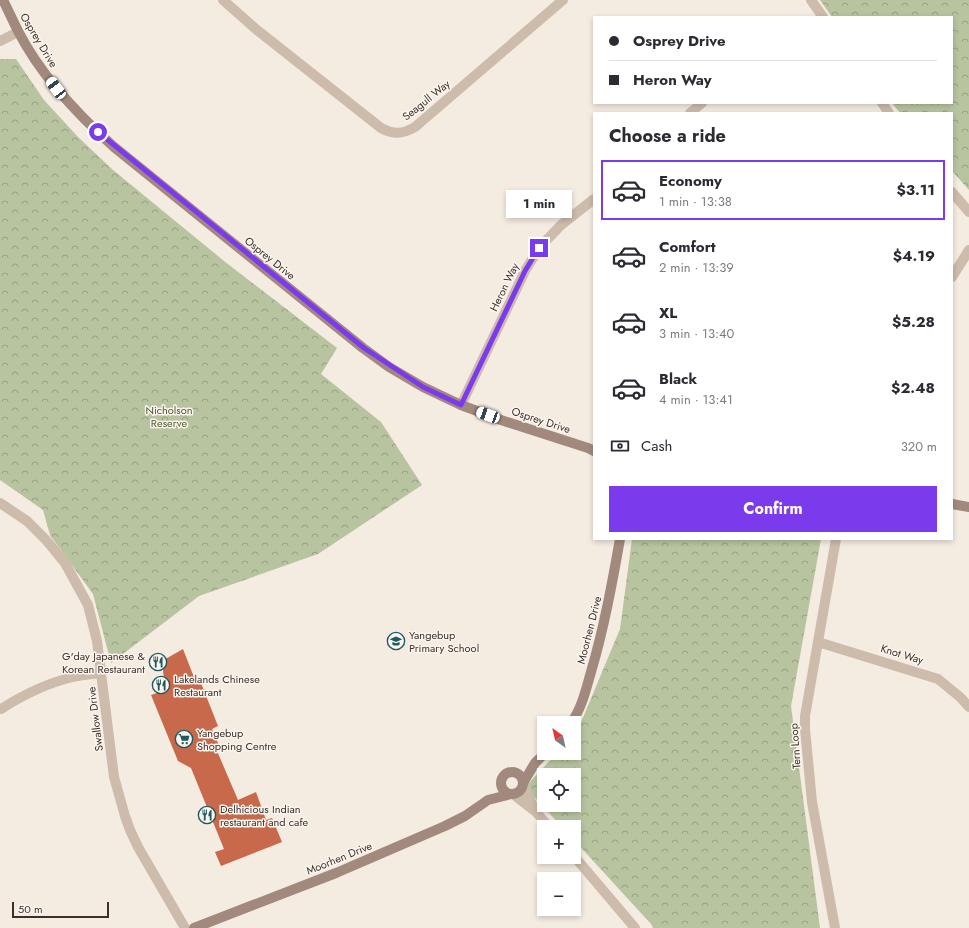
<!DOCTYPE html>
<meta charset="utf-8">
<style>
body{margin:0;font-family:Jost,sans-serif;background:#f2f2f3;color:#2b2b33;height:100vh;display:flex;flex-direction:column;font-size:15px;white-space:nowrap}
*{box-sizing:border-box;margin:0}
p{font-size:13px;color:#7c7c81}
.icon{flex:none;width:22px;height:22px;fill:none;stroke:currentColor;stroke-width:2;stroke-linecap:round;stroke-linejoin:round}
.map{position:relative;flex:1;overflow:hidden}
.panel{position:absolute;left:593px;top:112px;width:360px;height:428px;display:flex;flex-direction:column;background:#fff;border-radius:0px;box-shadow:0 2px 6px #0003}
.panel>*{flex:none}
.top-card{position:absolute;left:593px;top:16px;width:360px;height:88px;border-radius:0px;box-shadow:0 2px 6px #0003;display:grid;align-content:center;height:88px;padding:0 16px;background:#fff}
.needle{width:26px;rotate:326deg}
.fabs{position:absolute;left:537px;top:716px;display:grid;gap:8px}
.fabs a{display:grid;place-items:center;width:44px;height:44px;border-radius:0px;background:#fff;box-shadow:0 2px 6px #0003;font-size:20px}
.scale{position:absolute;left:12px;bottom:10px;width:97px;box-sizing:border-box;padding-left:4px;border:2px solid #3b302b;border-top:0;font-size:11px;line-height:14px;white-space:nowrap;color:#3b302b;-webkit-text-stroke:3px #fbf5ee;paint-order:stroke}
.end{position:absolute;width:18px;height:18px;margin:-9px;border:5px solid #7c3aed;background:#fff;box-shadow:0 0 0 2px #fff}
.from{border-radius:50%}
.bubble{position:absolute;height:28px;border-radius:0px;background:#fff;box-shadow:0 2px 6px #0003;font-size:13px;font-weight:700;line-height:28px;text-align:center}
.car{position:absolute;width:12px;height:24px;margin:-12px -6px;border-radius:5px;box-shadow:0 0 3px 1px #0007;background:linear-gradient(#fff 24%,#345 0 40%,#fff 0 76%,#345 0 86%,#fff 0)}
.top-card b{display:flex;align-items:center;gap:14px;height:38px;font-size:15px}
.top-card b+b{border-top:1px solid #e1e1e2}
.top-card i{width:10px;height:10px;background:#2b2b33}
ul{padding:0;list-style:none}
li{display:flex;align-items:center;gap:12px;height:60px;margin:0 8px 6px;padding:0 8px;border:2px solid transparent;border-radius:0px}
li div{flex:1}
li b{display:block;font-size:15px}
li em{font-style:normal;font-weight:700}
li.on{border-color:#7c3aed}
li>.icon{width:36px;height:36px;stroke-width:1.5}
h2{padding:0 16px;font-size:18px;line-height:48px}
.pay{display:flex;align-items:center;gap:10px;height:44px;padding:0 16px;font-size:15px}
.pay p{margin-inline-start:auto}
.primary-button{display:flex;gap:8px;margin-top:auto;padding:8px 16px}
.primary-button a{flex:1;height:46px;border-radius:0px;background:#7c3aed;color:#fff;font-size:16px;font-weight:700;line-height:46px;text-align:center}
.map>svg:first-child{display:block}
.park{fill:url(#park-crowns);fill-rule:evenodd}
.building{fill:#c8694b}
.lines{fill:none;stroke-linecap:round;stroke-linejoin:round}
.street{stroke:#cdbbac;stroke-width:10}
.secondary{stroke:#a18a7d;stroke-width:10}
.route{stroke:#7c3aed;stroke-width:5}
.labels{text-anchor:middle;dominant-baseline:central;stroke-width:3;stroke-linejoin:round;paint-order:stroke}
.street-label{font-size:11px;fill:#3b302b;stroke:#fbf5ee}
.park-label{font-size:11px;fill:#4a5a2e;stroke:#fbf5ee}
.poi-label{font-size:11px;fill:#3b302b;stroke:#fbf5ee;text-anchor:start}
</style>
<div class="map">
<svg width="969" height="928" viewBox="0 0 969 928">
<defs>
<pattern id="park-crowns" width="20" height="18" patternUnits="userSpaceOnUse"><rect width="20" height="18" fill="#b8c4a0"/><path d="M2 6a3 3 0 1 1 6 0M12 15a3 3 0 1 1 6 0" fill="none" stroke="#97a083"/></pattern>
</defs>
<rect width="100%" height="100%" fill="#f4ebe1"/>
<path class="park" d="M 820,0 L 969,0 L 969,190 L 952,171 L 952,113 L 900,113 L 892,103 L 952,103 L 952,17 L 832,17 Z
M 0,59 L 16,59 L 44,100 L 78,137 L 113,170 L 224,261 L 337,348 L 321,374 L 381,422 L 422,485 L 318,554 L 199,596 L 111,663 L 93,594 L 50,535 L 43,510 L 0,480 Z
M 632,539 L 821,539 L 791,706 L 820,928 L 653,928 L 651,924 L 574,840 L 574,827 L 562,827 L 525,787 L 557,753 L 574,753 L 574,735 L 577,732 L 620,629 ZM 544,775 L 574,775 L 574,805 L 544,805 Z"/>
<path class="building" d="M 183,649 L 195,680 L 199,678 L 218,726 L 212,729 L 221,750 L 217,751 L 238,800 L 256,792 L 266,820 L 272,818 L 282,842 L 221,866 L 215,852 L 224,849 L 191,768 L 178,761 L 151,695 L 165,690 L 162,661 Z"/>
<g class="lines">
<path class="street" d="M 223,0 L 257,30 L 381,128 C 394,135 403,134 415,127 L 563,0
M 811,0 L 823,17
M 0,41 L 18,32
M 882,103 L 889,113
M 690,113 L 702,103
M 952,192 L 969,212
M 952,277 L 969,250
M 461,405 L 525,271 L 539,248 L 561,225 L 594,199
M 0,503 L 27,521 L 47,541 L 65,563 L 88,605 L 97,641 L 114,777 L 125,816 L 130,830 L 138,847 L 185,928
M 818,642 L 938,679 L 960,697 L 969,707
M 1,709 C 23,695 47,683 73,677 C 82,675 92,674 101,673
M 523,786 L 535,810
M 513,794 L 536,812 L 549,827
M 574,856 L 635,928
M 835,928 L 812,802 L 805,729 L 805,716 L 836,539"/>
<path class="secondary" d="M 3,0 C 8,10 13,21 18,31 C 41,76 77,114 114,147 L 363,348 L 389,367 L 423,387 L 461,405 L 501,420 L 588,448 L 594,451
M 952,504 L 969,507
M 571,723 C 582,708 586,689 591,672 C 604,628 612,584 620,539
M501 783a11 11 0 1 1 22 0a11 11 0 1 1-22 0Z
M 523,783 L 535,763 L 545,753
M 194,928 L 336,873 L 445,826 L 465,816 L 488,800 L 511,794"/>
</g>
<g class="lines">
<path class="route" d="M 98,132 L 364,348 L 423,387 L 461,405 L 525,271 L 539,248"/>
</g>
<defs>
<symbol id="school-ring" viewBox="-11 -11 22 22"><circle r="9.5" fill="#fbf5ee" stroke="#1f5a5e" stroke-width="1.5"/><path d="M0-5L7-2L0 1L-7-2ZM-4 1L0 2.5L4 1V4Q0 6-4 4Z" fill="#1f5a5e"/></symbol>
<symbol id="restaurant-ring" viewBox="-11 -11 22 22"><circle r="9.5" fill="#fbf5ee" stroke="#1f5a5e" stroke-width="1.5"/><path d="M-5-6h1v4h1v-4h1v4h1v-4h1v5L-1.5 .5V6h-2V.5L-5-1ZM5-6V6H3V1.5H1.5Q1.5-4 5-6Z" fill="#1f5a5e"/></symbol>
<symbol id="supermarket-ring" viewBox="-11 -11 22 22"><circle r="9.5" fill="#fbf5ee" stroke="#1f5a5e" stroke-width="1.5"/><path d="M-6-5.5h2.5l.6 2H6L4.5 2H-2.5L-4.4-4H-6ZM-1.5 3.2a1.3 1.3 0 1 0 .1 0ZM3 3.2a1.3 1.3 0 1 0 .1 0Z" fill="#1f5a5e"/></symbol>
</defs>
<g fill-rule="evenodd">
<use href="#school-ring" x="386" y="631" width="20" height="20"/>
<use href="#restaurant-ring" x="148" y="652" width="20" height="20"/>
<use href="#restaurant-ring" x="151" y="675" width="20" height="20"/>
<use href="#supermarket-ring" x="174" y="729" width="20" height="20"/>
<use href="#restaurant-ring" x="197" y="805" width="20" height="20"/>
</g>
<g class="labels">
<g class="street-label">
<text transform="translate(39 40) rotate(59)">Osprey Drive</text>
<text transform="translate(426 100) rotate(-39)">Seagull Way</text>
<text transform="translate(270 258) rotate(39)">Osprey Drive</text>
<text transform="translate(504 287) rotate(-64)">Heron Way</text>
<text transform="translate(541 420) rotate(18)">Osprey Drive</text>
<text transform="translate(589 630) rotate(-76)">Moorhen Drive</text>
<text transform="translate(902 654) rotate(17)">Knot Way</text>
<text transform="translate(95 719) rotate(-97)">Swallow Drive</text>
<text transform="translate(795 746) rotate(-94)">Tern Loop</text>
<text transform="translate(339 858) rotate(-22)">Moorhen Drive</text>
</g>
<g class="park-label">
<text x="169" y="410">Nicholson<tspan x="169" dy="13">Reserve</tspan></text>
</g>
<g class="poi-label">
<text x="409" y="635">Yangebup<tspan x="409" dy="13">Primary School</tspan></text>
<text x="145" y="656" text-anchor="end">G'day Japanese &amp;<tspan x="145" dy="13">Korean Restaurant</tspan></text>
<text x="174" y="679">Lakelands Chinese<tspan x="174" dy="13">Restaurant</tspan></text>
<text x="197" y="733">Yangebup<tspan x="197" dy="13">Shopping Centre</tspan></text>
<text x="220" y="809">Delhicious Indian<tspan x="220" dy="13">restaurant and cafe</tspan></text>
</g>
</g>
</svg>
<div class="fabs">
<a><svg class="needle" viewBox="-14 -14 28 28"><path d="M0-13l5 13h-10z" fill="#e53935"/><path d="M0 13l5-13h-10z" fill="#7c7c81"/></svg></a>
<a><svg class="icon" aria-label="locate" viewBox="0 0 24 24"><circle cx="12" cy="12" r="6"/><path d="M12 2v4M12 18v4M2 12h4M18 12h4"/></svg></a>
<a>+</a>
<a>−</a>
</div>
<div class="scale">50 m</div>
<i class="end from" style="left:98px;top:132px"></i>
<i class="end" style="left:539px;top:248px"></i>
<div class="bubble" style="left:506px;top:190px;width:66px">1 min</div>
<i class="car" style="left:56px;top:88px;rotate:323deg"></i>
<i class="car" style="left:488px;top:415px;rotate:290deg"></i>
<div class="top-card">
<b><i class="from"></i>Osprey Drive</b>
<b><i></i>Heron Way</b>
</div>
<section class="panel">
<h2>Choose a ride</h2>
<ul>
<li class="on"><svg class="icon" aria-label="car" viewBox="0 0 24 24"><path d="M5 17H2v-5l4-1 3-4h7l3 4 3 1v5h-3M9 17h6M6 11h13"/><circle cx="7" cy="17" r="2"/><circle cx="17" cy="17" r="2"/></svg><div><b>Economy</b><p>1 min · 13:38</p></div><em>$3.11</em></li>
<li><svg class="icon" aria-label="car" viewBox="0 0 24 24"><path d="M5 17H2v-5l4-1 3-4h7l3 4 3 1v5h-3M9 17h6M6 11h13"/><circle cx="7" cy="17" r="2"/><circle cx="17" cy="17" r="2"/></svg><div><b>Comfort</b><p>2 min · 13:39</p></div><em>$4.19</em></li>
<li><svg class="icon" aria-label="car" viewBox="0 0 24 24"><path d="M5 17H2v-5l4-1 3-4h7l3 4 3 1v5h-3M9 17h6M6 11h13"/><circle cx="7" cy="17" r="2"/><circle cx="17" cy="17" r="2"/></svg><div><b>XL</b><p>3 min · 13:40</p></div><em>$5.28</em></li>
<li><svg class="icon" aria-label="car" viewBox="0 0 24 24"><path d="M5 17H2v-5l4-1 3-4h7l3 4 3 1v5h-3M9 17h6M6 11h13"/><circle cx="7" cy="17" r="2"/><circle cx="17" cy="17" r="2"/></svg><div><b>Black</b><p>4 min · 13:41</p></div><em>$2.48</em></li>
</ul>
<div class="pay"><svg class="icon" aria-label="cash" viewBox="0 0 24 24"><path d="M3 7h18v10H3z"/><circle cx="12" cy="12" r="2"/></svg>Cash<p>320 m</p></div>
<div class="primary-button"><a>Confirm</a></div>
</section>
</div>
